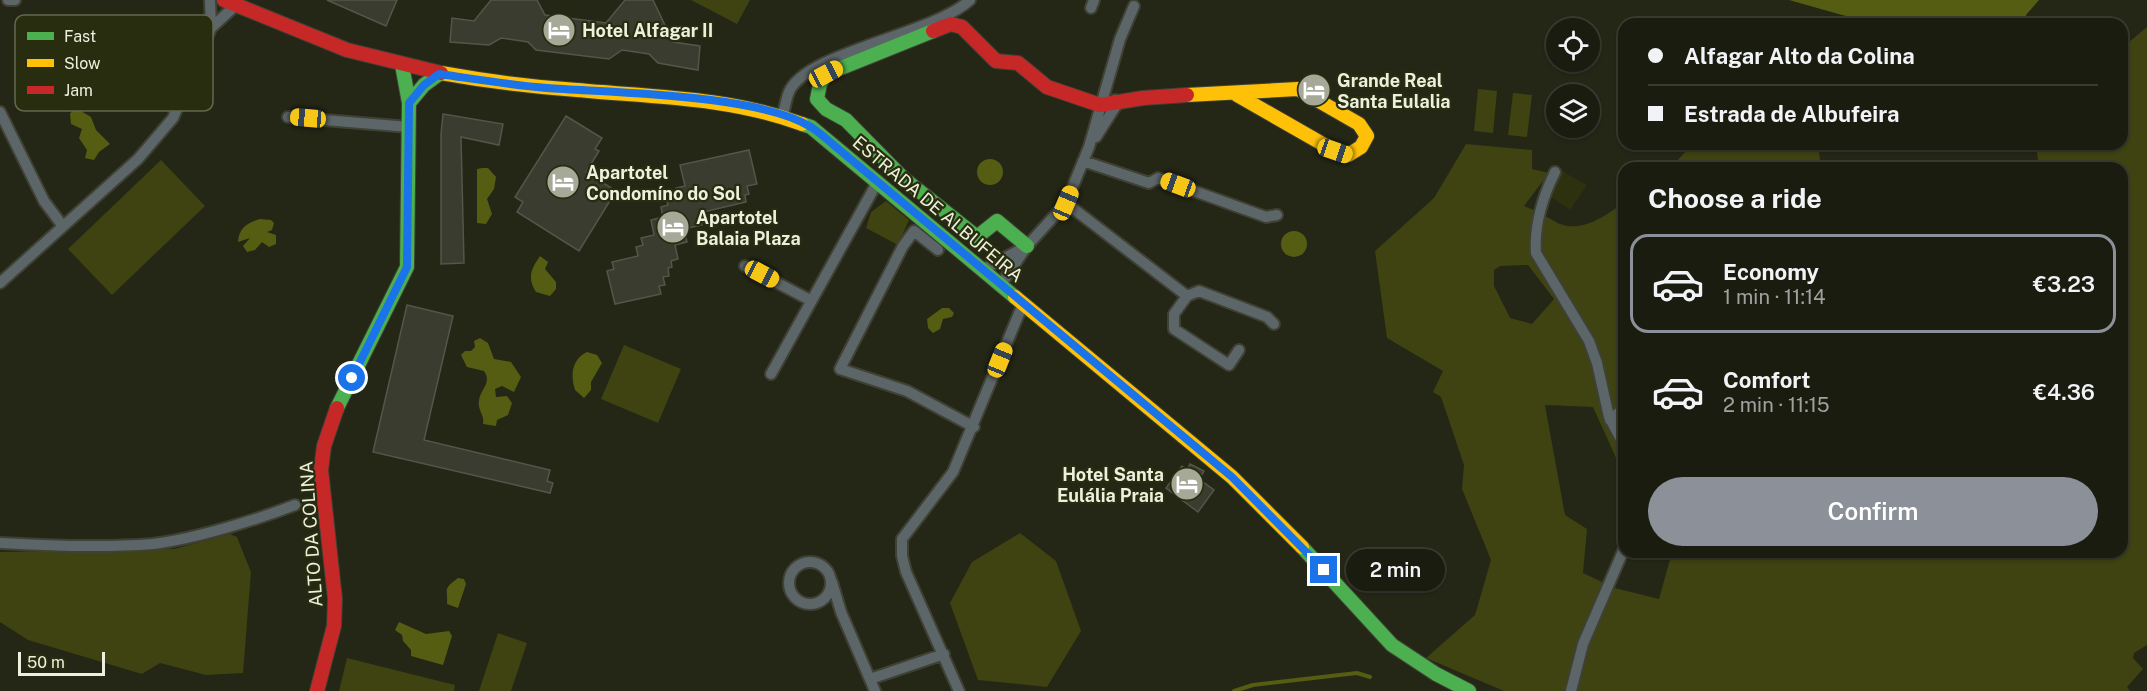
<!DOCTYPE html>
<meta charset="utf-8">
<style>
body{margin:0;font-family:"Public Sans",sans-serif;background:#242519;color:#f1f3f6;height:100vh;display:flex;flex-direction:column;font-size:22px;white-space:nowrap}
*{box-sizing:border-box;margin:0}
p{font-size:20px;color:#a0a19f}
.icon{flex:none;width:33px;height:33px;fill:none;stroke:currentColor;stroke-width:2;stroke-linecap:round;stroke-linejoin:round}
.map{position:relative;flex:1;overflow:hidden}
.side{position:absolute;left:1618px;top:162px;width:510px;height:396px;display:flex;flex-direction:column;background:#1b1c10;border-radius:18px;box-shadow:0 2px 4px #0004,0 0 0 2px #393a30}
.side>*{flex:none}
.banner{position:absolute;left:1618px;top:18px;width:510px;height:132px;border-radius:18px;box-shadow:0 2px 4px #0004,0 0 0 2px #393a30;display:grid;align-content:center;height:132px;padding:0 30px;background:#1b1c10}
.tools{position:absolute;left:1546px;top:18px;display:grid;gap:12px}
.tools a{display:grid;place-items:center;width:54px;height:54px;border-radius:50%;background:#1b1c10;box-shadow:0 2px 4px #0004,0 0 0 2px #393a30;font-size:30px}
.scale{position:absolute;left:18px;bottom:15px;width:87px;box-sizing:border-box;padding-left:6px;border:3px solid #edf0de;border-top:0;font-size:16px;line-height:21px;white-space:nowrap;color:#edf0de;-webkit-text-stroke:4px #292d0f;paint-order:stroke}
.end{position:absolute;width:27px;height:27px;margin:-14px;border:8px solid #1a73e8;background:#fff;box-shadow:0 0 0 3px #fff}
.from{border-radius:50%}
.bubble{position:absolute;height:42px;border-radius:21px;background:#1b1c10;box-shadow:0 2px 4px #0004,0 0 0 2px #393a30;font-size:20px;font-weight:600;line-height:42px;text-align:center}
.car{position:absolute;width:18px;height:36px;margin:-18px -9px;border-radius:8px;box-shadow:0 0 4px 2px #0007;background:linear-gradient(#f5c518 24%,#345 0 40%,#f5c518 0 76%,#345 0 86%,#f5c518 0)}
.banner b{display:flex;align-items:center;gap:21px;height:57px;font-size:22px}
.banner b+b{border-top:2px solid #393a30}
.banner i{width:15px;height:15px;background:#f1f3f6}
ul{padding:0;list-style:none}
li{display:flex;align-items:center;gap:18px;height:99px;margin:0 12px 9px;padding:0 18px;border:3px solid transparent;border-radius:18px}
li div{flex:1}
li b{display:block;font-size:22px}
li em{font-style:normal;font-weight:600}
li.selected{border-color:#8c9099}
li>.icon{width:54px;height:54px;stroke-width:1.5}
h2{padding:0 30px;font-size:27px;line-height:72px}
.action{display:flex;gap:12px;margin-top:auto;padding:12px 30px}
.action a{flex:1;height:69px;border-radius:36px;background:#8c9099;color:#fff;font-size:24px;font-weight:600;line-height:69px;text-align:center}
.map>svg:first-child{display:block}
.built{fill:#2e310d}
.green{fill:#3e4311;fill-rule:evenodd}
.water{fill:#555d12}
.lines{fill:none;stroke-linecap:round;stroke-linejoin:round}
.stream{stroke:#555d12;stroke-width:4}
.building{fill:#3a3c2f;stroke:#545649;stroke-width:1.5}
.street-casing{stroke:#3f4134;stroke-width:14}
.fast-casing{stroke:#3f4134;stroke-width:16}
.slow-casing{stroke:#3f4134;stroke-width:16}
.jam-casing{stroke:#3f4134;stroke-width:16}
.street{stroke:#5c6568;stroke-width:10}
.fast{stroke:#4caf50;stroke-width:14}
.slow{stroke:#ffc107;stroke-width:14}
.jam{stroke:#c62828;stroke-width:14}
.route{stroke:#1a73e8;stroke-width:8}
.labels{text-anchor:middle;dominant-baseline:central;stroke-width:4.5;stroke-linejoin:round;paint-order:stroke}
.poi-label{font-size:18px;font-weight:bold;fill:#edf0de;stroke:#292d0f;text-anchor:start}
.street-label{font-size:18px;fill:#edf0de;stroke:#292d0f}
.key{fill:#292d0f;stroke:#64684d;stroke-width:1.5}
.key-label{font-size:16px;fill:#edf0de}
</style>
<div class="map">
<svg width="2147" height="691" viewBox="0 0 2147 691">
<rect width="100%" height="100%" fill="#242616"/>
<path class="built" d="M 1562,171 L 1587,185 L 1570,210 L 1551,197 Z"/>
<path class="green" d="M 691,0 L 750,0 L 737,24 Z
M 2147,27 L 2147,645 L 2134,653 L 2133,658 L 2143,669 L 2127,687 L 2130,691 L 1504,691 L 1426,658 L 1475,615 L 1491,560 L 1462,489 L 1464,465 L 1441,397 L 1433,392 L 1443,371 L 1387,338 L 1375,251 L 1434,198 L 1466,144 L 1532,150 L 1532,169 L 1549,173 L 1524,206 C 1535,210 1544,215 1554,221 C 1578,236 1606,216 1624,202 L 1624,469 L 1621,469 L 1593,407 L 1545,405 L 1565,515 L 1587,529 L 1583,573 L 1615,588 L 1659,599 L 1672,552 L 2122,552 L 2122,168 L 2039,168 L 2036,144 L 2122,144 L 2123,47 ZM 1528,265 L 1554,299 L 1532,324 L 1510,318 L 1494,286 L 1494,270 L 1500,266 Z
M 1478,89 L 1497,91 L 1493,133 L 1474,131 Z
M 1513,93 L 1532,95 L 1527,137 L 1508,135 Z
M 1693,144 L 1818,144 L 1821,168 L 1670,168 Z
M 161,160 L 205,206 L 112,295 L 68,249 Z
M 886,201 L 909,220 L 898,245 L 866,228 L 871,212 Z
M 624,345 L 681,369 L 658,423 L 601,399 Z
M 1020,533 L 1056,561 L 1081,631 L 1047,687 L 978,680 L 950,603 L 972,562 Z
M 230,534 L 237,537 L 251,572 L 243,673 L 206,675 L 160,663 L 142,674 L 28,640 L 0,622 L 0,552 L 174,549 Z
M 498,633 L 527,643 L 511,691 L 479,691 Z
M 347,658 L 455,685 L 454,691 L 339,691 Z"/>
<path class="water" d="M 1789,0 L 2039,0 L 2026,15 L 2028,24 L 1874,24 Z
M 74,107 L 91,117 L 96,130 L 110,144 L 99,152 L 94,160 L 85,158 L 87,150 L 79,138 L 82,129 L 71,124 L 70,114 Z
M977 172a13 13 0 1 1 26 0a13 13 0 1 1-26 0Z
M 482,168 L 488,168 L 496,177 L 494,189 L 487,199 L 492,214 L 486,224 L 477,223 L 477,169 Z
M 260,219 L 271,220 L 274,223 L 272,230 L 267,232 L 276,235 L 276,244 L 269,247 L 262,242 L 255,250 L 247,252 L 243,246 L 250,238 L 238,242 C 239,228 247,223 260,219 Z
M1281 244a13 13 0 1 1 26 0a13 13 0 1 1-26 0Z
M 540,256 L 548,262 L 545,269 L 556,282 L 556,289 L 550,296 L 536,292 C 527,278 531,269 540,256 Z
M 942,308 L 949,308 L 954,313 L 952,317 L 943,319 L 940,329 L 933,333 L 928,328 L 927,319 Z
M 480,338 L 488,343 L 494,359 L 511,362 L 521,377 L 514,392 L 502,386 L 495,389 L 496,397 L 507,396 L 512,403 L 508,415 L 497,420 L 496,426 L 483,424 C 485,415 477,410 479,400 C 481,388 492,383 484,371 L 467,367 L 461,355 L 465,351 L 471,351 L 475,347 L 474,341 Z
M 587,352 L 597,355 L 602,363 L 591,382 L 591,390 L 584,398 L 575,390 C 570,375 572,359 587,352 Z
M 458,578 L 464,579 L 466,584 L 458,608 L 447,604 C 448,588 442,590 458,578 Z
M 399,622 L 426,634 L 449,631 L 452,636 L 443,665 L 411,656 L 411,650 L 403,641 L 402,635 L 395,630 Z"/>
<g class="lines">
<path class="stream" d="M 1234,691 L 1253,685 L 1357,673 L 1370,677"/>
</g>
<path class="building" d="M 327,0 L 397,0 L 386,26 Z
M 491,0 L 537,0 L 545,15 L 606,23 L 625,0 L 653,0 L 673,42 L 700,46 L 698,70 L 658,63 L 649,54 L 622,50 L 609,59 L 536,50 L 528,42 L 501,38 L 489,45 L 450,42 L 452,18 L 474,21 Z
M 443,114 L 503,124 L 499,145 L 461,137 L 464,263 L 441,264 L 441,134 Z
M 566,116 L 602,138 L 595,149 L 599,151 L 586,172 L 616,191 L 579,251 L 517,212 L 523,202 L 515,197 Z
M 749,150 L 757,184 L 747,186 L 749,194 L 745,195 L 746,202 L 699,213 L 702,225 L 684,229 L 687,242 L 675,245 L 678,259 L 671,261 L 672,267 L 668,268 L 669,276 L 663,277 L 665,285 L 659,286 L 661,294 L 615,304 L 607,271 L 614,269 L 612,262 L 638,256 L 636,247 L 643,245 L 641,238 L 654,235 L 651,220 L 663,217 L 661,207 L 668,205 L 666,198 L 678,196 L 676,188 L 685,186 L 680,165 Z
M 407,305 L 453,316 L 424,440 L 550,470 L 547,481 L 553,483 L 550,493 L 373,452 Z
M 1190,464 L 1204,471 L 1199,479 L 1214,490 L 1198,512 L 1166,488 L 1182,466 L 1187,470 Z"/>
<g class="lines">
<defs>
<path id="street" d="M 8,0 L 15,0
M 210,0 L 211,28
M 1091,8 L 1094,0
M 0,112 L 44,201 L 62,225
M 783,115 C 785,107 786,99 789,92 C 806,52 934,34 970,0
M 288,117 L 409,127
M 1096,137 L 1117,104 L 1115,100
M 1083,161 L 1149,183 L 1158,178 L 1266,217 L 1277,215
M 1555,172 C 1543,196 1534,226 1536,253 L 1589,341 L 1597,363 L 1609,417 L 1624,445
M 1066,203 L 1187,296 L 1199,291 L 1267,317 L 1274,324
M 938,250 L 914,231 L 903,246 L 840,369 L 907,391 L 974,427
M 745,266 L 810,300
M 982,270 L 1027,246
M 0,283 L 138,159 L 173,118 L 211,28 L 236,5
M 1000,286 L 1027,246 L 1066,203 L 1089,147 L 1120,39 L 1134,6
M 1187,296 L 1174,314 L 1174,329 L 1229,365 L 1239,350
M 771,374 L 878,181
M 1610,420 L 1624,408
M 0,543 C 50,546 103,548 153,544 C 194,539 256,520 295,505
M789 583a21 21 0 1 1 42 0a21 21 0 1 1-42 0Z
M 832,582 L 841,612 L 875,691
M 870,679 L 944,654
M 959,691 L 906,572 L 902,556 L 902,539 L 953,472 L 1023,304
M 1571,691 L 1583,644 L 1624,549"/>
<path id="fast" d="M 933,31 L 826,74 L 820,84 L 817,99 L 826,109 L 846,120 L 903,178 L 977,237 L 997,221 L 1027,246
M 409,103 L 424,85 L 439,74
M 802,124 L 811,127 L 1015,297
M 337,408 L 407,267 L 409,103 L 402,65
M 1302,547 L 1392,645 L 1436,674 L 1469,691"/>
<path id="slow" d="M 441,73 C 486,81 531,87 577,90 C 653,97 729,97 802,124
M 1187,95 L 1298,89 L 1359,124 L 1367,136 L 1361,147 L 1348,155 L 1335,151 L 1237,95
M 1015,297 L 1232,477 L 1302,547"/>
<path id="jam" d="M 224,0 L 347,50 L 441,73
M 933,31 L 951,24 L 962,27 L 996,61 L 1018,63 L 1047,87 L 1100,105 L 1143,98 L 1187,95
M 317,691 L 334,626 L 335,599 L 321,470 L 324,446 L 337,408"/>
</defs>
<use href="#street" class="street-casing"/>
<use href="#fast" class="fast-casing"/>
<use href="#slow" class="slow-casing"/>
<use href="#jam" class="jam-casing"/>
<use href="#street" class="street"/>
<use href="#fast" class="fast"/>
<use href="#slow" class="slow"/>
<use href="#jam" class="jam"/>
</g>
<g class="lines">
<path class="route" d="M 352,378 L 407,267 L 409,103 L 424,85 L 439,74 C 475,79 511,85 547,88 C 614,93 757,94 811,127 C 820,133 828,140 836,147 L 1232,477 L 1324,570"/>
</g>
<defs>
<symbol id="hotel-disc" viewBox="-11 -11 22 22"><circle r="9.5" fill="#a7a998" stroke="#292d0f"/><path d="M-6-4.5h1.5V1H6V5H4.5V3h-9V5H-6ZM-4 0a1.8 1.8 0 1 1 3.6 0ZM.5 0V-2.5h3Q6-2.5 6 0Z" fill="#fff"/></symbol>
</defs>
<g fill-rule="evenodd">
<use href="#hotel-disc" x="540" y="11" width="38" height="38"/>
<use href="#hotel-disc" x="1295" y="71" width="38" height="38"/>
<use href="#hotel-disc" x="544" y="163" width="38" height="38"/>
<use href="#hotel-disc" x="654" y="208" width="38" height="38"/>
<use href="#hotel-disc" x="1168" y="465" width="38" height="38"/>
</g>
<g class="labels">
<g class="poi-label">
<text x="582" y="30">Hotel Alfagar II</text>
<text x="1337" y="80">Grande Real<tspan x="1337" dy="21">Santa Eulalia</tspan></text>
<text x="586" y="172">Apartotel<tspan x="586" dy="21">Condomíno do Sol</tspan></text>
<text x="696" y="217">Apartotel<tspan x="696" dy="21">Balaia Plaza</tspan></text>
<text x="1164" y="474" text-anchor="end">Hotel Santa<tspan x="1164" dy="21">Eulália Praia</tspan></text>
</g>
<g class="street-label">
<text transform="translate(938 209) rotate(40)">ESTRADA DE ALBUFEIRA</text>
<text transform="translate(311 534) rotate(-94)">ALTO DA COLINA</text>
</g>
</g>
<rect x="15" y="15" width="198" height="96" rx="9" class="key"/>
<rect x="27" y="32" width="27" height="8" fill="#4caf50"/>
<rect x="27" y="59" width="27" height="8" fill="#ffc107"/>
<rect x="27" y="86" width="27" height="8" fill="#c62828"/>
<g class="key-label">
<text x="64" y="42">Fast</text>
<text x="64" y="69">Slow</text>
<text x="64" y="96">Jam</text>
</g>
</svg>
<div class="tools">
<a><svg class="icon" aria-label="locate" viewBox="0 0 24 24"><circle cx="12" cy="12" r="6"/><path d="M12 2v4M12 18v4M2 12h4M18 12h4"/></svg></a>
<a><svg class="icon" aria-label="layers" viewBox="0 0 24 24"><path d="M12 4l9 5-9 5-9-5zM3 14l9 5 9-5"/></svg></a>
</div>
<div class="scale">50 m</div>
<i class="end from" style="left:352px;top:378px"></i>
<i class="end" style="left:1324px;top:570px"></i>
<div class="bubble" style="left:1346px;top:549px;width:99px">2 min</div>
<i class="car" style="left:826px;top:74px;rotate:62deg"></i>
<i class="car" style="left:308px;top:118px;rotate:275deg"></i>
<i class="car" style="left:1335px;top:151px;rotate:109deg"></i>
<i class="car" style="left:1178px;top:185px;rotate:290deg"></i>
<i class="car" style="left:1066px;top:203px;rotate:23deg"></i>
<i class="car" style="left:762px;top:274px;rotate:118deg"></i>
<i class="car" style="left:1000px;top:360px;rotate:22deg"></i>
<div class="banner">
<b><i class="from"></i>Alfagar Alto da Colina</b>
<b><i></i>Estrada de Albufeira</b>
</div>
<section class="side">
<h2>Choose a ride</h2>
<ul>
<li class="selected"><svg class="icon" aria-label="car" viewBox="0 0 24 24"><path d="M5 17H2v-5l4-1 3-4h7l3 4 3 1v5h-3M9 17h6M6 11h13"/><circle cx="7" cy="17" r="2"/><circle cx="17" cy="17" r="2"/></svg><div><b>Economy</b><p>1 min · 11:14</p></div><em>€3.23</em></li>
<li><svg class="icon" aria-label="car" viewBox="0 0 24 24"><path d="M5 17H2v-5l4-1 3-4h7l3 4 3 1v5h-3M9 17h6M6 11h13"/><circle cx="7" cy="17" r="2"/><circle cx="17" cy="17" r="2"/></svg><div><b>Comfort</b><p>2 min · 11:15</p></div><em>€4.36</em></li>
</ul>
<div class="action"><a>Confirm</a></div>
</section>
</div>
